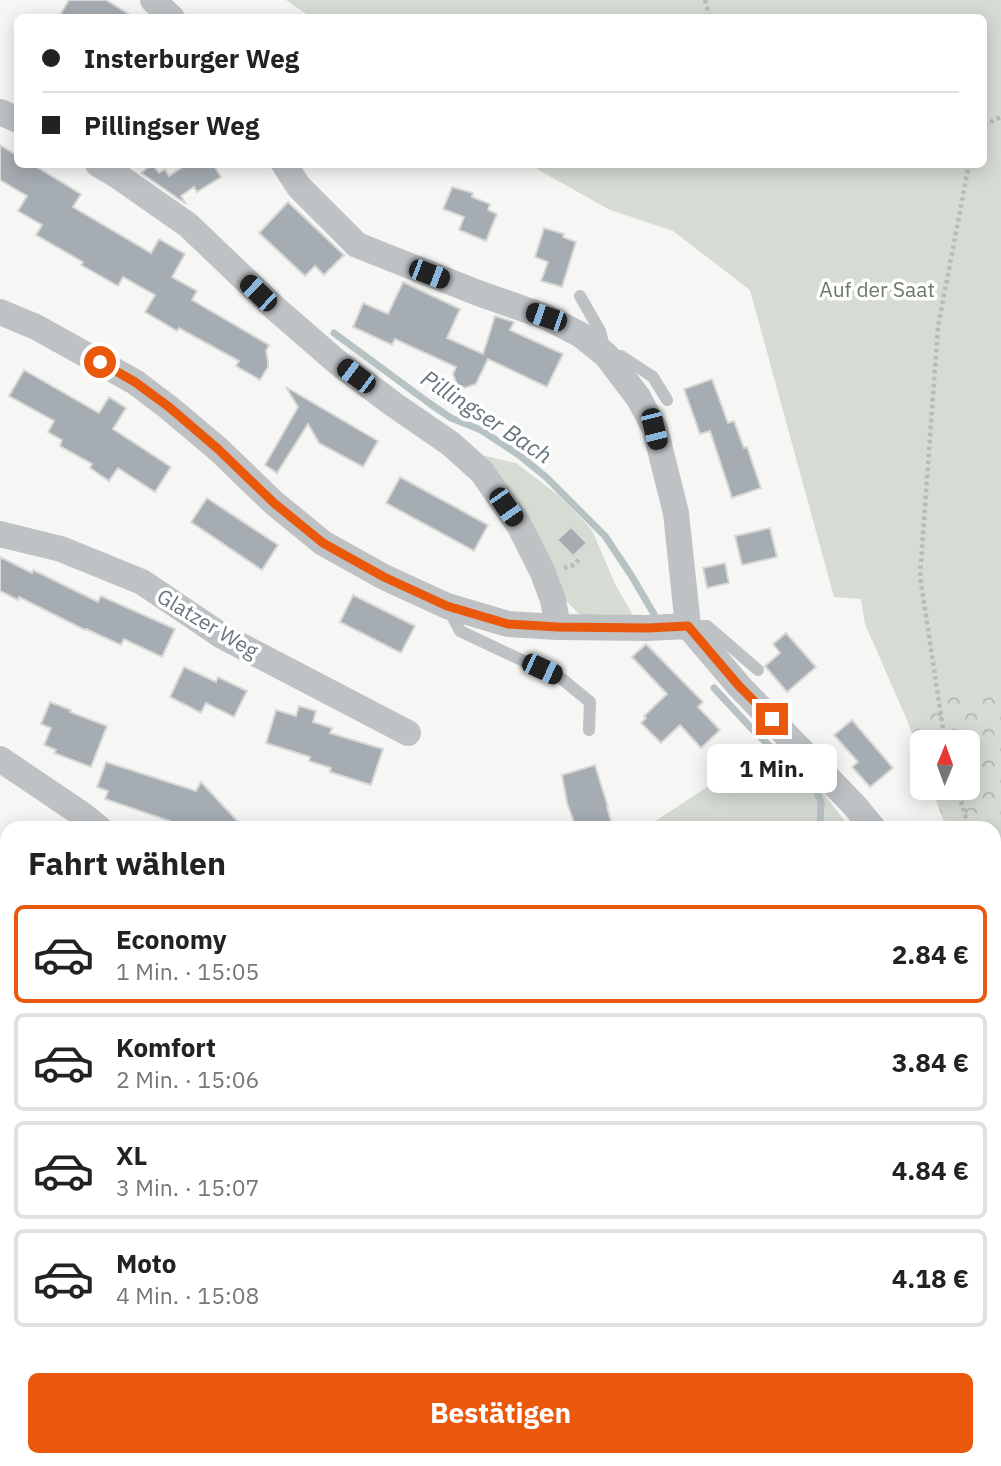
<!DOCTYPE html>
<html lang="de">
<meta charset="utf-8">
<style>
body{margin:0;font-family:"IBM Plex Sans",sans-serif;background:#f6f6f6;color:#222;height:100vh;display:flex;flex-direction:column;font-size:26px;white-space:nowrap}
*{box-sizing:border-box;margin:0}
p{font-size:23px;color:#767676}
.icon{flex:none;width:38px;height:38px;fill:none;stroke:currentColor;stroke-width:2;stroke-linecap:round;stroke-linejoin:round}
.map{position:relative;flex:1;overflow:hidden}
.sheet{position:absolute;left:0px;top:821px;width:1001px;height:646px;display:flex;flex-direction:column;background:#fff;border-radius:21px 21px 0 0;box-shadow:0 4px 18px #0003}
.sheet>*{flex:none}
.guide{position:absolute;left:14px;top:14px;width:973px;height:154px;border-radius:10px;box-shadow:0 4px 18px #0003;display:grid;align-content:center;height:154px;padding:0 28px;background:#fff}
.needle{width:46px;rotate:1deg}
.tools{position:absolute;left:910px;top:730px;display:grid;gap:14px}
.tools a{display:grid;place-items:center;width:70px;height:70px;border-radius:10px;background:#fff;box-shadow:0 4px 18px #0003;font-size:35px}
.end{position:absolute;width:32px;height:32px;margin:-16px;border:9px solid #ea580c;background:#fff;box-shadow:0 0 0 4px #fff}
.from{border-radius:50%}
.bubble{position:absolute;height:49px;border-radius:10px;background:#fff;box-shadow:0 4px 18px #0003;font-size:23px;font-weight:800;line-height:49px;text-align:center}
.car{position:absolute;width:21px;height:42px;margin:-21px -10px;border-radius:9px;box-shadow:0 0 5px 2px #0007;background:linear-gradient(#222 24%,#8ab4d8 0 40%,#222 0 76%,#8ab4d8 0 86%,#222 0)}
.guide b{display:flex;align-items:center;gap:24px;height:66px;font-size:26px}
.guide b+b{border-top:2px solid #e0e0e0}
.guide i{width:18px;height:18px;background:#222}
ul{padding:0;list-style:none}
li{display:flex;align-items:center;gap:21px;height:98px;margin:0 14px 10px;padding:0 14px;border:4px solid #e0e0e0;border-radius:10px}
li div{flex:1}
li b{display:block;font-size:26px}
li em{font-style:normal;font-weight:800}
li.on{border-color:#ea580c}
li>.icon{width:63px;height:63px;stroke-width:1.5}
h2{padding:0 28px;font-size:32px;line-height:84px}
.cta{display:flex;gap:14px;margin-top:auto;padding:14px 28px}
.cta a{flex:1;height:80px;border-radius:10px;background:#ea580c;color:#fff;font-size:28px;font-weight:800;line-height:80px;text-align:center}
.map>svg:first-child{display:block}
.green{fill:#d6dbd3}
.forest{fill:url(#forest-crowns)}
.lines{fill:none;stroke-linecap:round;stroke-linejoin:round}
.stream{stroke:#b7c2c5;stroke-width:7}
.building{fill:#a6adb2;stroke:#d8d8d6;stroke-width:2}
.path{stroke:#b8bbbd;stroke-width:4.5;stroke-dasharray:3.5 3.5;stroke-linecap:butt}
.lane{stroke:#bec2c5;stroke-width:12}
.street{stroke:#bec2c5;stroke-width:26}
.route{stroke:#ea580c;stroke-width:9}
.labels{text-anchor:middle;dominant-baseline:central;stroke-width:7;stroke-linejoin:round;paint-order:stroke}
.park-label{font-size:21px;fill:#6b7967;stroke:#fff}
.street-label{font-size:21px;fill:#697781;stroke:#fff}
.water-label{font-size:23px;font-style:italic;fill:#64777e;stroke:#fff}
</style>
<div class="map">
<svg width="1001" height="1466" viewBox="0 0 1001 1466">
<defs>
<pattern id="forest-crowns" width="20" height="18" patternUnits="userSpaceOnUse" patternTransform="scale(1.75)"><rect width="20" height="18" fill="#d6dbd3"/><path d="M2 6a3 3 0 1 1 6 0M12 15a3 3 0 1 1 6 0" fill="none" stroke="#b2b6b1"/></pattern>
</defs>
<rect width="100%" height="100%" fill="#f6f6f4"/>
<path class="green" d="M 286,0 L 1001,0 L 1001,941 L 994,925 L 994,828 L 968,788 L 968,742 L 931,702 L 907,720 L 865,624 L 861,599 L 834,597 L 750,290 L 673,231 L 608,209 L 530,165 L 984,164 L 984,18 L 312,18 Z
M 481,455 L 516,463 L 562,498 L 592,530 L 615,584 L 637,622 L 582,617 L 565,600 Z
M 737,767 L 813,780 L 850,828 L 645,828 Z
M 994,976 L 1001,982 L 1001,1460 L 966,1466 L 468,1466 L 459,1460 L 994,1460 Z"/>
<path class="forest" d="M 942,693 L 1001,693 L 1001,941 L 994,935 L 994,828 L 946,828 L 932,788 L 968,788 L 968,742 L 922,742 L 922,762 L 907,720 Z
M 0,1017 L 7,1018 L 7,1460 L 459,1460 L 468,1466 L 0,1466 Z"/>
<g class="lines">
<path class="stream" d="M 334,333 L 429,403 L 451,418 L 481,430 L 519,455 L 546,477 L 605,536 L 631,575 L 654,614
M 714,688 L 753,730 L 817,792 L 821,802 L 820,828
M 994,1045 L 1001,1051"/>
</g>
<path class="building" d="M 69,0 L 106,0 L 135,18 L 58,18 Z
M 0,145 L 18,156 L 18,164 L 33,165 L 81,194 L 73,207 L 151,253 L 159,239 L 185,254 L 172,277 L 197,291 L 192,300 L 269,345 L 266,351 L 268,361 L 268,367 L 260,380 L 236,366 L 239,361 L 179,328 L 177,331 L 145,312 L 155,295 L 123,277 L 118,286 L 81,265 L 83,262 L 36,235 L 42,225 L 18,211 L 27,196 L 0,180 Z
M 152,164 L 159,173 L 165,169 L 169,176 L 187,164 L 213,164 L 221,177 L 197,192 L 194,187 L 181,196 L 186,204 L 141,173 Z
M 452,187 L 473,193 L 472,197 L 490,204 L 488,210 L 497,214 L 486,241 L 459,230 L 464,217 L 443,209 Z
M 288,202 L 344,255 L 324,275 L 315,266 L 305,276 L 259,233 Z
M 544,228 L 564,234 L 563,237 L 576,242 L 562,287 L 541,281 L 548,262 L 535,257 Z
M 403,282 L 460,309 L 447,338 L 483,354 L 495,316 L 514,322 L 510,330 L 563,354 L 547,387 L 488,359 L 476,384 L 465,388 L 457,385 L 453,374 L 456,367 L 395,339 L 392,345 L 353,327 L 363,303 L 388,314 Z
M 24,370 L 99,413 L 109,397 L 126,408 L 113,429 L 171,467 L 155,492 L 118,468 L 109,481 L 90,468 L 92,464 L 60,446 L 62,440 L 48,432 L 54,421 L 9,396 Z
M 712,379 L 728,423 L 734,421 L 744,448 L 747,447 L 761,488 L 732,498 L 710,431 L 700,434 L 684,389 Z
M 286,387 L 378,441 L 363,467 L 319,443 L 308,424 L 277,473 L 265,465 L 298,407 Z
M 400,477 L 488,525 L 474,551 L 386,503 Z
M 207,498 L 278,545 L 262,570 L 191,522 Z
M 571,527 L 587,543 L 573,556 L 557,540 Z
M 770,528 L 777,557 L 742,565 L 735,536 Z
M 0,557 L 32,573 L 33,570 L 98,602 L 101,596 L 175,629 L 162,657 L 124,639 L 121,645 L 86,629 L 85,630 L 19,597 L 18,600 L 0,591 Z
M 725,563 L 729,583 L 707,588 L 703,568 Z
M 353,595 L 415,626 L 401,653 L 340,622 Z
M 786,633 L 816,667 L 787,692 L 765,666 L 780,653 L 773,644 Z
M 646,644 L 703,702 L 698,707 L 720,730 L 701,748 L 680,725 L 661,743 L 641,723 L 646,718 L 644,716 L 667,694 L 632,657 Z
M 184,667 L 216,682 L 218,677 L 247,691 L 234,717 L 206,703 L 201,713 L 170,697 Z
M 50,702 L 71,710 L 70,712 L 107,726 L 91,767 L 54,753 L 56,750 L 44,745 L 51,728 L 41,724 Z
M 299,706 L 316,711 L 313,722 L 332,728 L 330,733 L 383,749 L 371,785 L 330,772 L 331,768 L 309,761 L 310,757 L 266,743 L 276,710 L 296,716 Z
M 852,720 L 893,768 L 870,787 L 852,767 L 858,762 L 834,735 Z
M 106,762 L 196,791 L 201,782 L 244,828 L 190,828 L 105,799 L 108,791 L 97,787 Z
M 595,765 L 608,807 L 607,807 L 613,828 L 576,828 L 567,803 L 562,775 Z"/>
<g class="lines">
<path class="path" d="M 705,0 L 710,18
M 984,125 L 1001,117
M 564,568 L 574,565 L 580,558
M 945,742 L 920,576 L 938,327 L 969,164
M 957,788 L 969,828
M 994,909 L 1001,932
M 0,1130 L 7,1133
M 242,1460 L 245,1466"/>
<path class="lane" d="M 580,296 L 600,331 L 606,355 L 621,356 L 653,377 L 667,400
M 449,610 L 460,631 L 562,679 L 590,702 L 589,730
M 692,626 L 707,626 L 758,670"/>
<path class="street" d="M 153,0 L 172,18
M 0,112 L 18,120
M 98,164 L 118,176 L 188,225 L 276,309 L 337,362 L 393,404 L 451,444 L 482,472 L 519,525 L 543,573 L 553,600 L 558,627
M 284,164 L 299,187 L 357,245 L 478,293 L 546,317 L 581,335 L 606,355 L 638,397 L 655,429 L 676,513 L 688,626 L 739,686 L 855,806 L 873,828
M 0,312 L 36,327 L 135,382 L 168,407 L 218,449 L 274,503 L 323,543 L 384,577 L 447,606 L 508,624 L 558,627 L 647,628 L 688,626
M 0,534 L 61,549 L 142,582 L 222,636 L 408,733
M 0,759 L 83,815 L 99,828
M 994,958 L 1001,964
M 459,1460 L 464,1466"/>
</g>
<g class="lines">
<path class="route" d="M 100,362 L 135,382 L 169,407 L 218,449 L 274,503 L 323,543 L 384,577 L 447,606 L 508,624 L 558,627 L 647,628 L 688,626 L 739,686 L 772,719"/>
</g>
<g class="labels">
<g class="park-label">
<text x="877" y="289">Auf der Saat</text>
</g>
<g class="street-label">
<text transform="translate(208 623) rotate(31)">Glatzer Weg</text>
</g>
<g class="water-label">
<text transform="translate(487 416) rotate(33)">Pillingser Bach</text>
</g>
</g>
</svg>
<div class="tools">
<a><svg class="needle" viewBox="-14 -14 28 28"><path d="M0-13l5 13h-10z" fill="#e53935"/><path d="M0 13l5-13h-10z" fill="#767676"/></svg></a>
</div>
<i class="end from" style="left:100px;top:362px"></i>
<i class="end" style="left:772px;top:719px"></i>
<div class="bubble" style="left:707px;top:744px;width:130px">1 Min.</div>
<i class="car" style="left:429px;top:274px;rotate:111deg"></i>
<i class="car" style="left:258px;top:293px;rotate:314deg"></i>
<i class="car" style="left:546px;top:317px;rotate:289deg"></i>
<i class="car" style="left:356px;top:376px;rotate:307deg"></i>
<i class="car" style="left:654px;top:429px;rotate:166deg"></i>
<i class="car" style="left:506px;top:507px;rotate:145deg"></i>
<i class="car" style="left:542px;top:669px;rotate:115deg"></i>
<div class="guide">
<b><i class="from"></i>Insterburger Weg</b>
<b><i></i>Pillingser Weg</b>
</div>
<section class="sheet">
<h2>Fahrt wählen</h2>
<ul>
<li class="on"><svg class="icon" aria-label="car" viewBox="0 0 24 24"><path d="M5 17H2v-5l4-1 3-4h7l3 4 3 1v5h-3M9 17h6M6 11h13"/><circle cx="7" cy="17" r="2"/><circle cx="17" cy="17" r="2"/></svg><div><b>Economy</b><p>1 Min. · 15:05</p></div><em>2.84 €</em></li>
<li><svg class="icon" aria-label="car" viewBox="0 0 24 24"><path d="M5 17H2v-5l4-1 3-4h7l3 4 3 1v5h-3M9 17h6M6 11h13"/><circle cx="7" cy="17" r="2"/><circle cx="17" cy="17" r="2"/></svg><div><b>Komfort</b><p>2 Min. · 15:06</p></div><em>3.84 €</em></li>
<li><svg class="icon" aria-label="car" viewBox="0 0 24 24"><path d="M5 17H2v-5l4-1 3-4h7l3 4 3 1v5h-3M9 17h6M6 11h13"/><circle cx="7" cy="17" r="2"/><circle cx="17" cy="17" r="2"/></svg><div><b>XL</b><p>3 Min. · 15:07</p></div><em>4.84 €</em></li>
<li><svg class="icon" aria-label="car" viewBox="0 0 24 24"><path d="M5 17H2v-5l4-1 3-4h7l3 4 3 1v5h-3M9 17h6M6 11h13"/><circle cx="7" cy="17" r="2"/><circle cx="17" cy="17" r="2"/></svg><div><b>Moto</b><p>4 Min. · 15:08</p></div><em>4.18 €</em></li>
</ul>
<div class="cta"><a>Bestätigen</a></div>
</section>
</div>
